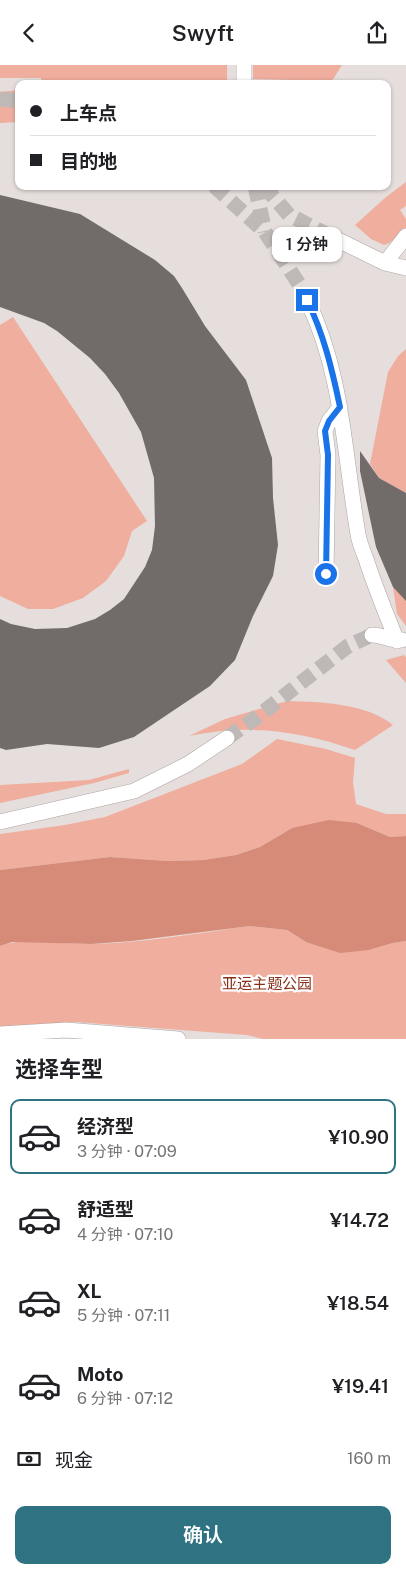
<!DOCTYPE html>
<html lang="zh">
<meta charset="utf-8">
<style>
body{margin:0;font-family:"Public Sans","Noto Sans SC",sans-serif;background:#f2f2f2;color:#202124;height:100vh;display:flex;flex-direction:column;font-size:19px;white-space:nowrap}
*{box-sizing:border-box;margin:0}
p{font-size:16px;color:#757577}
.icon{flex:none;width:28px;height:28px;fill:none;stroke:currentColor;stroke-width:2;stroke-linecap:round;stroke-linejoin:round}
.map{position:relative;height:974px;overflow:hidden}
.details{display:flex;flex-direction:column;background:#fff;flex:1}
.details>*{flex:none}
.top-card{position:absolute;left:15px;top:15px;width:376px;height:110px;border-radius:10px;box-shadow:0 1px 4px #0004;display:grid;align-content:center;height:110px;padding:0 15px;background:#fff}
.end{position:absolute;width:22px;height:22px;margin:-11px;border:6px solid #1a73e8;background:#fff;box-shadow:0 0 0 2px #fff}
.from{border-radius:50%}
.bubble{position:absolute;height:35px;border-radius:10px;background:#fff;box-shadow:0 1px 4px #0004;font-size:16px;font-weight:600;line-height:35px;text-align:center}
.top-card b{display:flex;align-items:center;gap:18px;height:48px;font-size:19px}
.top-card b+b{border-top:1px solid #e0e0e0}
.top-card i{width:12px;height:12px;background:#202124}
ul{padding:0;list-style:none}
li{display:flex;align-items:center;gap:15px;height:75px;margin:0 10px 8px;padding:0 5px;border:2px solid transparent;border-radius:10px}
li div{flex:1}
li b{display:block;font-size:19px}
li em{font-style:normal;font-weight:600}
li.selected{border-color:#2f7382}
li>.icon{width:45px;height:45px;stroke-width:1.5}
h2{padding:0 15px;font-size:22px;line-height:60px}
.pay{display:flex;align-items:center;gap:12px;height:55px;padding:0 15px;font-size:19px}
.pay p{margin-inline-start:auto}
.cta{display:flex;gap:10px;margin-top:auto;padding:10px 15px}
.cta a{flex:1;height:58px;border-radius:10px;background:#2f7382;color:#fff;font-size:20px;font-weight:600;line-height:58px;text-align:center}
header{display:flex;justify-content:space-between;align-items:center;height:65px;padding:0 15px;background:#fff;font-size:22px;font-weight:600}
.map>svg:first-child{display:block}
.green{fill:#efae9e}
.water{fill:#d68b79}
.building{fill:#716b6a}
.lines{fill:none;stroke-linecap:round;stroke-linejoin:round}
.minor-tunnel{stroke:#beb8b7;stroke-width:15;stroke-dasharray:15 8;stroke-linecap:butt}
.minor-casing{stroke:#aca6a4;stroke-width:16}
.minor{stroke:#fff;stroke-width:15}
.route{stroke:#1a73e8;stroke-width:6}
.labels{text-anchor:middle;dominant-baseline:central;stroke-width:4.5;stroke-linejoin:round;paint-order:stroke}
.park-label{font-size:15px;fill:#872e19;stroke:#fff}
</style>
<header><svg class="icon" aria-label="back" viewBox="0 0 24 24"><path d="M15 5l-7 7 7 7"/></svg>Swyft<svg class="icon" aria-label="share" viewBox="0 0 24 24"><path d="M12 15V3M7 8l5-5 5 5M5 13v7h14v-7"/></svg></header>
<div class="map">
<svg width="406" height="974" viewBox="0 0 406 974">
<rect width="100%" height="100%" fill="#e5dedd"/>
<path class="green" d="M 0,0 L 227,0 L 227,19 L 42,19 L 41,13 L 0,13 Z
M 253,0 L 342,0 L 330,19 L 294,19 L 294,15 L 253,14 Z
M 19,25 L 19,57 L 0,58 L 0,27 Z
M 406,117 L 406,141 L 400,145 L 406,154 L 406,166 L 389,178 L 384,180 L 371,174 L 355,160 L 386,132 Z
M 13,252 L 147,456 L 132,466 L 124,491 L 106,516 L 83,533 L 53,544 L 28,544 L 0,531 L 0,260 Z
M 406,284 L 406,428 L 379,413 L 370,399 L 388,307 L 398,291 Z
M 393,522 L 406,534 L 406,561 L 397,549 Z
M 404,590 L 406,592 L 406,618 L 386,595 Z
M 287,636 C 321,637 366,638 393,660 L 355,685 C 297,665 249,659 189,671 L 225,654 Z
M 277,674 L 326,684 L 355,693 L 353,717 L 356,739 L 386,749 L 406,749 L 406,771 L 390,772 L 357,758 L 292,763 L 260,782 L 236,790 L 203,795 L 168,796 L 110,792 L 0,805 L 0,769 L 65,760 L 105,752 L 242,699 Z
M 129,704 L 129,708 L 94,718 L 0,738 L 0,720 L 89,715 Z
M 250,861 L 287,865 L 306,877 L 369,885 L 393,878 L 406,876 L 406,974 L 263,974 L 247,970 L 76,957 L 0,962 L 0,881 C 26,871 62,880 91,879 C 144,878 198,868 250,861 Z"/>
<path class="water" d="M 329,755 L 357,758 L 390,772 L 406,771 L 406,876 L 393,878 L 369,885 L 340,888 L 306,877 L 287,865 L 250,861 L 132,876 L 91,879 L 12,877 L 0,881 L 0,805 L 110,792 L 168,796 L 203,795 L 236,790 L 260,782 L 292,763 Z"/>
<path class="building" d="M 0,130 L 80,149 L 155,195 L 174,211 L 182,223 L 205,261 L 246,315 L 272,393 L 273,433 L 278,480 L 273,511 L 253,551 L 235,595 L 210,621 L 134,672 L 99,683 L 47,679 L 6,685 L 0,683 L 0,554 L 11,559 L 35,564 L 67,563 L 95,554 L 110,545 L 124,534 L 145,502 L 152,485 L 155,461 L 154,413 L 141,367 L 119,328 L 105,309 L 90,293 L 57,266 L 44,258 L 0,242 Z
M 360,386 L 379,413 L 406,428 L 406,536 L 393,522 L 376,482 L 360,406 Z"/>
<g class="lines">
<path class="minor-tunnel" d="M 0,34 L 19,36
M 214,121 L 265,167 L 299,219 L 307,235
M 255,121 L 265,167
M 264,121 L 289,150 L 330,171
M 227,673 L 257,652 L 348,581 L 372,570"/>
<defs>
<path id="minor" d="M 244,0 L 244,19
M 330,171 L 385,198 L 406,203
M 385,198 L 406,171
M 307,235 C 343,308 344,389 358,469 C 359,477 363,486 366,494 C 375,522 386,549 397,576
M 326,509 L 328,390 L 325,366 L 329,356 L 340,342
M 372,570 C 383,570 393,577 402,575
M 0,757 L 134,726 L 188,699 L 227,673
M 0,969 L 66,965 L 178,974"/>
</defs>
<use href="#minor" class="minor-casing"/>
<use href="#minor" class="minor"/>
</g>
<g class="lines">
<path class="route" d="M 307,235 C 324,270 332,304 340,342 L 329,356 L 325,366 L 328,390 L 326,509"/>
</g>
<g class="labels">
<g class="park-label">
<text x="267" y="918">亚运主题公园</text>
</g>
</g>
</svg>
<i class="end from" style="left:326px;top:509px"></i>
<i class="end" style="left:307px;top:235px"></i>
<div class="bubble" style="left:272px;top:162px;width:70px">1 分钟</div>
<div class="top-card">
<b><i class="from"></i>上车点</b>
<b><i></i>目的地</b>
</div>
</div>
<section class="details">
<h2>选择车型</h2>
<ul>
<li class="selected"><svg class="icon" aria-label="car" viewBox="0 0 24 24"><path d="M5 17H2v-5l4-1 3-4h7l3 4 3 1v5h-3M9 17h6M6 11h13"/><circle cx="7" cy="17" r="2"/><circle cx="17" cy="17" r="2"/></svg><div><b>经济型</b><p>3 分钟 · 07:09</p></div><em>¥10.90</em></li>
<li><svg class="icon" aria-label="car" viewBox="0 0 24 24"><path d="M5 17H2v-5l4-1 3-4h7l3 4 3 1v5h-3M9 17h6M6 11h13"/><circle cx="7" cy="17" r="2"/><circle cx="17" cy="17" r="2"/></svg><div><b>舒适型</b><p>4 分钟 · 07:10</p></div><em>¥14.72</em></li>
<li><svg class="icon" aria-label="car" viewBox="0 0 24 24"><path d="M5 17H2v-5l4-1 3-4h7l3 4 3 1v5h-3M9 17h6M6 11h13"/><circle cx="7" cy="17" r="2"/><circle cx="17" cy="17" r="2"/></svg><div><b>XL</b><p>5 分钟 · 07:11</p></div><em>¥18.54</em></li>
<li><svg class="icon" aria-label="car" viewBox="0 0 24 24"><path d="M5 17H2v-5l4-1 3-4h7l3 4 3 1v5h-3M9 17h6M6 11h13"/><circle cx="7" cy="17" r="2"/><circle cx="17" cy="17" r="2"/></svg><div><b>Moto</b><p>6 分钟 · 07:12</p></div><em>¥19.41</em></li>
</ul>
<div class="pay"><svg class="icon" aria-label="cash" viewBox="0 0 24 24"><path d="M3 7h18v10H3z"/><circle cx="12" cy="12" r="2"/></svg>现金<p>160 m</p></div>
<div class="cta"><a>确认</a></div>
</section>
